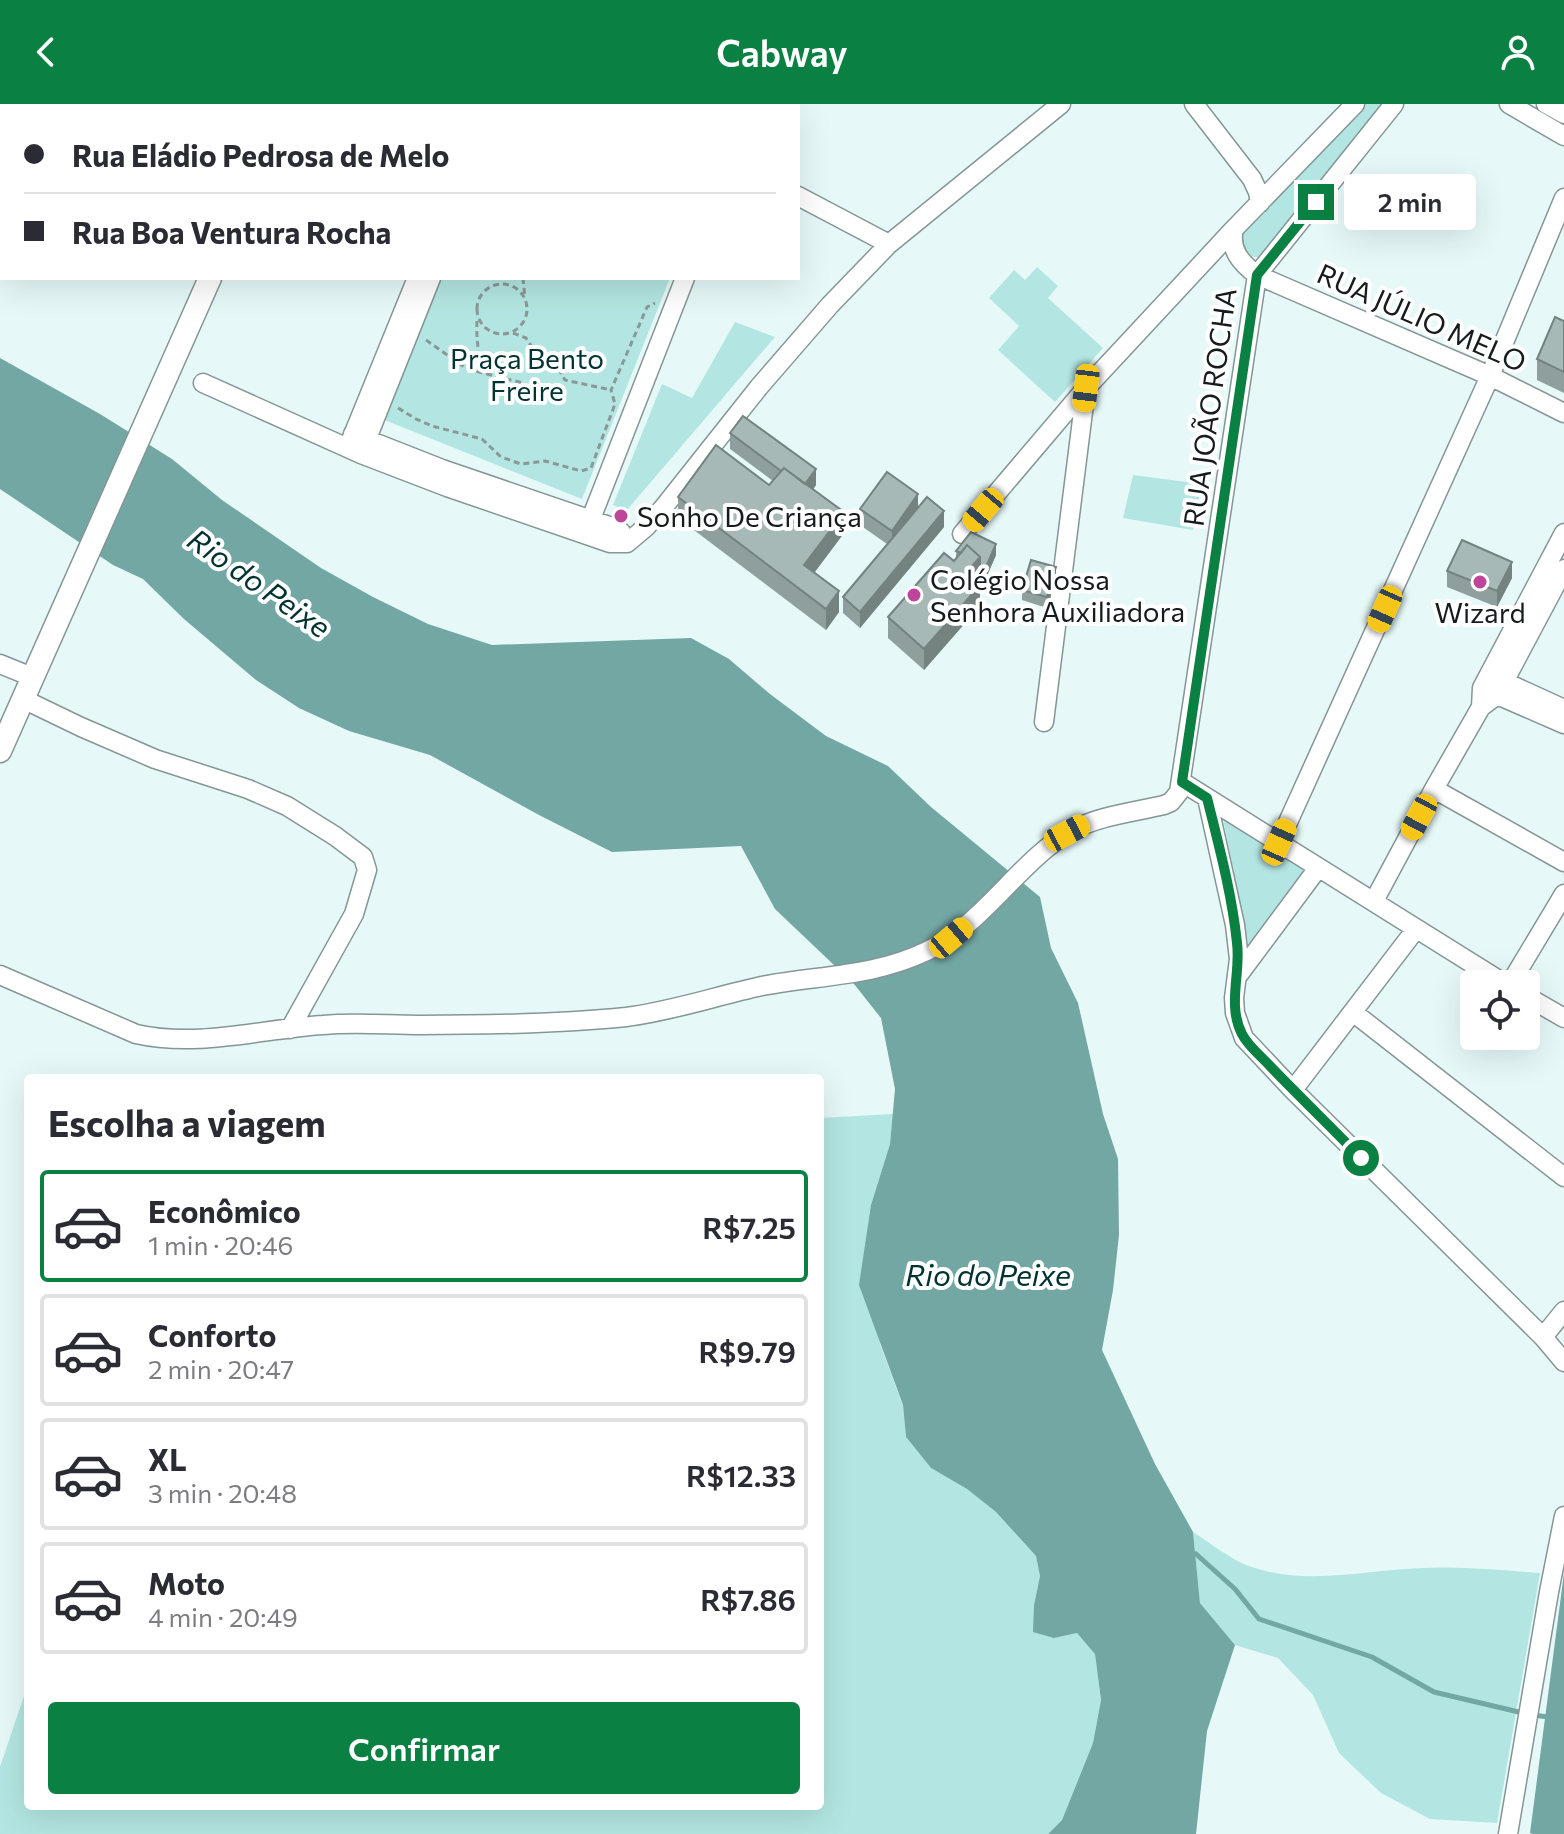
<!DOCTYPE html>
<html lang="pt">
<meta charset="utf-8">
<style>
body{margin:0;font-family:Commissioner,sans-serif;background:#f2f2f3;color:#2b2b33;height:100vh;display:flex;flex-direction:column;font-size:30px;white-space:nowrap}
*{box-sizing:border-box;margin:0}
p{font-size:26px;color:#7c7c81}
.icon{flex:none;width:44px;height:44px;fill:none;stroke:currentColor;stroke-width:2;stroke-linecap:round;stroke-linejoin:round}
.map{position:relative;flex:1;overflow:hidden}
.panel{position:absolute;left:24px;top:970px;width:800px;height:736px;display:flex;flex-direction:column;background:#fff;border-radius:8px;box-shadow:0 8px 32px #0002}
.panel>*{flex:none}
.guide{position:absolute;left:0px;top:0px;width:800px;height:176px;box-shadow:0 8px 32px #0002;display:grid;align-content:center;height:176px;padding:0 24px;background:#fff}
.tools{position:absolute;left:1460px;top:866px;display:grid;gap:16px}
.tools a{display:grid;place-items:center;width:80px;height:80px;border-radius:8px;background:#fff;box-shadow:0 8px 32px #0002;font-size:40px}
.end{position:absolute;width:36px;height:36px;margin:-18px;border:10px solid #0b8043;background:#fff;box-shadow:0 0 0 4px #fff}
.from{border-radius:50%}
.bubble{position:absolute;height:56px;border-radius:8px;background:#fff;box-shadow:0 8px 32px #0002;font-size:26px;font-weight:600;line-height:56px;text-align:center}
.car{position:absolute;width:24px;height:48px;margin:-24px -12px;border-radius:10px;box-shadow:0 0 6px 2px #0007;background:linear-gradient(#f5c518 24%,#345 0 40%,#f5c518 0 76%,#345 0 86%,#f5c518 0)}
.guide b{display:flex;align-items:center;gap:28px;height:76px;font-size:30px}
.guide b+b{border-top:2px solid #e1e1e2}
.guide i{width:20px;height:20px;background:#2b2b33}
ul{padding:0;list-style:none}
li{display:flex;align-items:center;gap:24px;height:112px;margin:0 16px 12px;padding:0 8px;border:4px solid #e1e1e2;border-radius:8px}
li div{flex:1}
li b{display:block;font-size:30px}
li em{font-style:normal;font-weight:600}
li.on{border-color:#0b8043}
li>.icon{width:72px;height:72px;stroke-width:1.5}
h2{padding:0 24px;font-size:36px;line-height:96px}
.primary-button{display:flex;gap:16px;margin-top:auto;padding:16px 24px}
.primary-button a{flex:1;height:92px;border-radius:8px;background:#0b8043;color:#fff;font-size:32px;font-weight:600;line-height:92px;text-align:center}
header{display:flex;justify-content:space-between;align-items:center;height:104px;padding:0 24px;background:#0b8043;color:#fff;font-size:36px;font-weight:600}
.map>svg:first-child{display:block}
.green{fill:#b3e6e2}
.water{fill:#72a7a4}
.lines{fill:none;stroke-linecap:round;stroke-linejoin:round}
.stream{stroke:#72a7a4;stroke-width:5}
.minor-casing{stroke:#849695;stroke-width:21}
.major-casing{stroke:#849695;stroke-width:25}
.path{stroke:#8b9898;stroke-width:3;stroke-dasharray:6 4;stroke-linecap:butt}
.minor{stroke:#fff;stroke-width:18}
.major{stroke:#fff;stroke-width:22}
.wall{fill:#8f9f9d}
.shaded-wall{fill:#748280}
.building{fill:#a6b9b7;stroke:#748280;stroke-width:2}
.route{stroke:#0b8043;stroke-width:10}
.poi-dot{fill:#be4599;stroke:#fff;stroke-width:3}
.labels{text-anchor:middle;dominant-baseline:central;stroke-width:8;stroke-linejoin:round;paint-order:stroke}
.street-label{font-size:28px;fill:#151c1c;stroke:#fff}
.park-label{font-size:28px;fill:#003433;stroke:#fff}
.poi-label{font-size:28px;fill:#151c1c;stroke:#fff;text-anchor:start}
.water-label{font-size:30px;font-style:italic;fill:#003231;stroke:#fff}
</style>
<header><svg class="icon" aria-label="back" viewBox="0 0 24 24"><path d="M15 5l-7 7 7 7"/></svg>Cabway<svg class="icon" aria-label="person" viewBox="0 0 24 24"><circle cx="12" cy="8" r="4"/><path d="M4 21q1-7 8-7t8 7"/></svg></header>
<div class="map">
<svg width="1564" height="1730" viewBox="0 0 1564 1730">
<rect width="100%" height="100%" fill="#e6f9f8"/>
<path class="green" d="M 1359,0 L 1381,0 L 1265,151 C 1255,155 1250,153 1243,147 L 1241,131 L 1244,126 Z
M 1037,163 L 1058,182 L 1048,194 L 1103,244 L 1055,298 L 998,246 L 1019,222 L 989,194 L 1014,166 L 1025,176 Z
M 438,174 L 670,174 L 582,395 L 382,315 Z
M 735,218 L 775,233 L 627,406 L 613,401 L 662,280 L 692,294 Z
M 1133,371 L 1202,380 L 1193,426 L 1123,414 Z
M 1221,705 L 1311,758 L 1249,843 Z
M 893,1010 L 890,1040 L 871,1101 L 880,1240 L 903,1302 L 906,1333 L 931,1364 L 967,1385 L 996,1408 L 1036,1452 L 1040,1472 L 1034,1501 L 1054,1534 L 1077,1529 L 1095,1549 L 1101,1596 L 1093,1639 L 1062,1716 L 1048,1730 L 0,1730 L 0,1663 L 27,1583 L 28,1702 L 820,1702 L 820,1014 Z
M 1193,1428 C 1209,1438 1229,1454 1246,1461 C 1304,1483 1363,1466 1423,1464 C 1461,1462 1501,1466 1540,1469 L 1497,1719 L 1430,1715 L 1381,1689 L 1339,1649 L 1313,1591 L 1278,1554 L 1235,1541 L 1200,1499 Z"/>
<path class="water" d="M 0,254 L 100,310 L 172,355 L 222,396 L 321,464 L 373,493 L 428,520 L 492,541 L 691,534 L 729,555 L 770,590 L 826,632 L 888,662 L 931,703 L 1040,793 L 1051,844 L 1078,899 L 1103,1010 L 1118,1055 L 1119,1131 L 1113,1186 L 1102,1246 L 1155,1360 L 1193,1428 L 1200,1499 L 1235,1541 L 1207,1627 L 1196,1730 L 1048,1730 L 1062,1716 L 1093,1639 L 1101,1596 L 1095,1550 L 1077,1529 L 1054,1534 L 1033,1528 L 1034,1501 L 1040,1472 L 1036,1452 L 996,1408 L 967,1385 L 931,1364 L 906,1333 L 903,1301 L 859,1181 L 871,1101 L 890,1040 L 895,985 L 881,914 L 854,880 L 775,805 L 741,742 L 612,748 L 539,711 L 430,651 L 349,627 L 299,604 L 256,576 L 184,515 L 143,475 L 113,461 L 0,385 Z
M 1564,1469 L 1564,1730 L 1533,1730 L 1530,1729 Z"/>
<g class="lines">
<path class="stream" d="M 1196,1450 L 1235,1485 L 1259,1515 L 1372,1553 L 1434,1588 L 1523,1609
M 1533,1611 L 1564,1615"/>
<defs>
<path id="minor" d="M 1194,0 L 1252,75 L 1258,88 L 1260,99
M 1355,0 L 1234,125 C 1229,146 1241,159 1257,171 L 1490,272 L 1564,309
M 1509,0 L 1564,32
M 1546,0 L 1564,10
M 499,2 L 499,0
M 643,2 L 644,0
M 760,2 L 760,0
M 798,92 L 889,140
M 1257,171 L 1394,0
M 203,279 L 361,350 L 447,383 L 610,439 L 627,439 L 646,423 L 663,404 L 759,283 L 830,201 L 889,140 L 1061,0
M 353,330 L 442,365 L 615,424 L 621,428 L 627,439
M 349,341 L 417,174
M 362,347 L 431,174
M 587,425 L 685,174
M 962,430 L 1086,284
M 0,560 L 32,573
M 1494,573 L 1564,605
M 1488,587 L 1564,620
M 23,595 L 81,623 L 155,655 L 248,685 L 287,702 L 335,732 L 363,753 L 367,766 L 354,810 L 290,925
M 1481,603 L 1482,584 L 1564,429
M 1044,618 L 1086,284 L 1234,125
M 1182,678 L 1505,880
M 1434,685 L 1564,758
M 1207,694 L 1235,821 L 1239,855 L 1234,894 L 1235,909 L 1244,934 L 1293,986 L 1543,1233 L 1564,1258
M 1279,738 L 1490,272 L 1564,94
M 1374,797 L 1434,685 L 1481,603 L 1497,591 L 1564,465
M 0,871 L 136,930 C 198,944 261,925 323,921 C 355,918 388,921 420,921 C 488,921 558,920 626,913 C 673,907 716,892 762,882 C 819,871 873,873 927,847 C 984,820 1018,758 1071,727 C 1098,712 1134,708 1164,701 L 1171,698 L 1179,688 L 1257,171
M 1237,873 L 1318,764
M 1510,880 L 1564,790
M 1526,892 L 1564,914
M 1354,909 L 1564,1073
M 1293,986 L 1416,825
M 1543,1233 L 1564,1207
M 1508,1730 L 1549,1488 L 1564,1412"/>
<path id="major" d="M 287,2 L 288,0
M 0,647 L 210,174"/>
</defs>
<use href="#minor" class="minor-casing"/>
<use href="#major" class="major-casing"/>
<path class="path" d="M 523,174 L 525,194
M477 205a25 25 0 1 1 50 0a25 25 0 1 1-50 0Z
M 477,217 C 476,234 479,251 481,268
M 513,229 L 526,234 L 539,254 L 553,260 L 560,267 L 565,276 L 611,286
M 426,236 L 467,265 L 523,279
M 398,304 L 416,315 L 432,322 L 482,335 L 501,353 L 521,360 L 545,357 L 581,367 L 591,364 L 615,300 L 611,286 L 647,203 L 655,199"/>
<use href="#minor" class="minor"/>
<use href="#major" class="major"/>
</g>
<path class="wall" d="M 1564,217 L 1564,289 L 1537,276 L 1537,255 Z
M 730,329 L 816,381 L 813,386 L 844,429 L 815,468 L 839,508 L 826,526 L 678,414 L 678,393 L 769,381 L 773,377 L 730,345 Z
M 918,404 L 944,423 L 860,524 L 843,509 L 843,493 L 887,440 L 860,421 L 860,405 Z
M 956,447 L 996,451 L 986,474 L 980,474 L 977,478 L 980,502 L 924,566 L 888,534 L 888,513 L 954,457 L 956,454 Z
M 1447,467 L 1512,474 L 1497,503 L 1447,483 Z
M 1056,474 L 1047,504 L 1022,496 L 1022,486 Z"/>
<path class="shaded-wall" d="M 816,365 L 816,381 L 803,399 L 803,383 Z
M 918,390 L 918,406 L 892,443 L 892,427 Z
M 944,407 L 944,423 L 860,524 L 860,508 Z
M 844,408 L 844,429 L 804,482 L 804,461 Z
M 996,440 L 996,451 L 986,474 L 986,463 Z
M 980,453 L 980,474 L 966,490 L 966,469 Z
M 1512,458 L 1512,474 L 1497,503 L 1497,487 Z
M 1056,463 L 1056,474 L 1047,504 L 1047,493 Z
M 980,481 L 980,502 L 924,566 L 924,545 Z
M 839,487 L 839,508 L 826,526 L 826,505 Z"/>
<path class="building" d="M 1555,213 L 1564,217 L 1564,268 L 1537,255 Z
M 743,312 L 816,365 L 805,380 L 784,364 L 781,367 L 730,329 Z
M 716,341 L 769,381 L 784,364 L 844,408 L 804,461 L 839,487 L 826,505 L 678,393 Z
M 887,368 L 918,390 L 892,427 L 860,405 Z
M 927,393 L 944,407 L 860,508 L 843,493 Z
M 971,428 L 996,440 L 986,463 L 980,464 L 980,453 L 967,441 L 961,449 L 956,447 Z
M 1462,436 L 1512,458 L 1497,487 L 1447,467 Z
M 967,441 L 980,453 L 966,469 L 980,481 L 924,545 L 888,513 L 944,449 L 954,457 Z
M 1031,456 L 1056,463 L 1047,493 L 1022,486 Z"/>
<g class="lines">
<path class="route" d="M 1316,98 L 1257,171 L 1182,678 L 1207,694 C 1219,742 1232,790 1237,839 C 1241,869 1227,901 1242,930 C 1248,942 1261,952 1270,962 C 1300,993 1331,1023 1361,1054"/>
</g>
<g class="poi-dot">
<circle cx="621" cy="412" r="8"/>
<circle cx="1480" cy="478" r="8"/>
<circle cx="914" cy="491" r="8"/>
</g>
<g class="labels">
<g class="street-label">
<text transform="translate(1422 213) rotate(24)">RUA JÚLIO MELO</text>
<text transform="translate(1209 303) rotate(-82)">RUA JOÃO ROCHA</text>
</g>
<g class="park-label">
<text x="527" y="254">Praça Bento<tspan x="527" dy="32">Freire</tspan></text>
</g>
<g class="poi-label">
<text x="637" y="412">Sonho De Criança</text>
<text x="930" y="475">Colégio Nossa<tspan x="930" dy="32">Senhora Auxiliadora</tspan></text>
<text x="1480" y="508" text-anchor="middle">Wizard</text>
</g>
<g class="water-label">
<text transform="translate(260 478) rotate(35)">Rio do Peixe</text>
<text x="988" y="1169">Rio do Peixe</text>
</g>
</g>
</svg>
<div class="tools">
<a><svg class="icon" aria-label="locate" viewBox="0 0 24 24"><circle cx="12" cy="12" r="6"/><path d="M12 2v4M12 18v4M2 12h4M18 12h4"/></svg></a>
</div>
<i class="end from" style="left:1361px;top:1054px"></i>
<i class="end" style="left:1316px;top:98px"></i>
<div class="bubble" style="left:1344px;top:70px;width:132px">2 min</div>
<i class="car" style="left:1086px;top:284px;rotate:187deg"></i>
<i class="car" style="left:983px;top:406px;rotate:220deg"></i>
<i class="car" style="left:1385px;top:505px;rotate:204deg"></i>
<i class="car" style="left:1419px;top:713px;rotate:208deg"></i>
<i class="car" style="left:1067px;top:729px;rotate:62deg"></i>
<i class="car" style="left:1279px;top:738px;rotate:24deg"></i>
<i class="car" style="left:951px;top:834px;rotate:50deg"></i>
<div class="guide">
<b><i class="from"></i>Rua Eládio Pedrosa de Melo</b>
<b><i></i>Rua Boa Ventura Rocha</b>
</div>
<section class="panel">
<h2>Escolha a viagem</h2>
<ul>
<li class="on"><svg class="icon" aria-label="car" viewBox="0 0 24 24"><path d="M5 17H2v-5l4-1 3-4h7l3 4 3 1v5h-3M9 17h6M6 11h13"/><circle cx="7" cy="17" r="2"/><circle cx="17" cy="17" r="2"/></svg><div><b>Econômico</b><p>1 min · 20:46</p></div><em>R$7.25</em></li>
<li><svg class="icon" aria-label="car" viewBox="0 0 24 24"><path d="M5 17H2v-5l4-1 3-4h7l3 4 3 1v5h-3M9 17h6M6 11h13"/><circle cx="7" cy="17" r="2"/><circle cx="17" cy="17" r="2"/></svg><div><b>Conforto</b><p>2 min · 20:47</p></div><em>R$9.79</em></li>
<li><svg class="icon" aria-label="car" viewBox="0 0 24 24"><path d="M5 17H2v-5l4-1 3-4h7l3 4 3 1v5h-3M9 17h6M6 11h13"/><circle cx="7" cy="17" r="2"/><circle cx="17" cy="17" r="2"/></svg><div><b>XL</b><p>3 min · 20:48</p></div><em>R$12.33</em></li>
<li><svg class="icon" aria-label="car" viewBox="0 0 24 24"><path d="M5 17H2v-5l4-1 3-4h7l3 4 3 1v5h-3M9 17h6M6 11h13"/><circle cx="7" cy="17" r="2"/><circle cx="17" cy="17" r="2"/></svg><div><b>Moto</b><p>4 min · 20:49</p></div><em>R$7.86</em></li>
</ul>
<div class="primary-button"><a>Confirmar</a></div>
</section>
</div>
